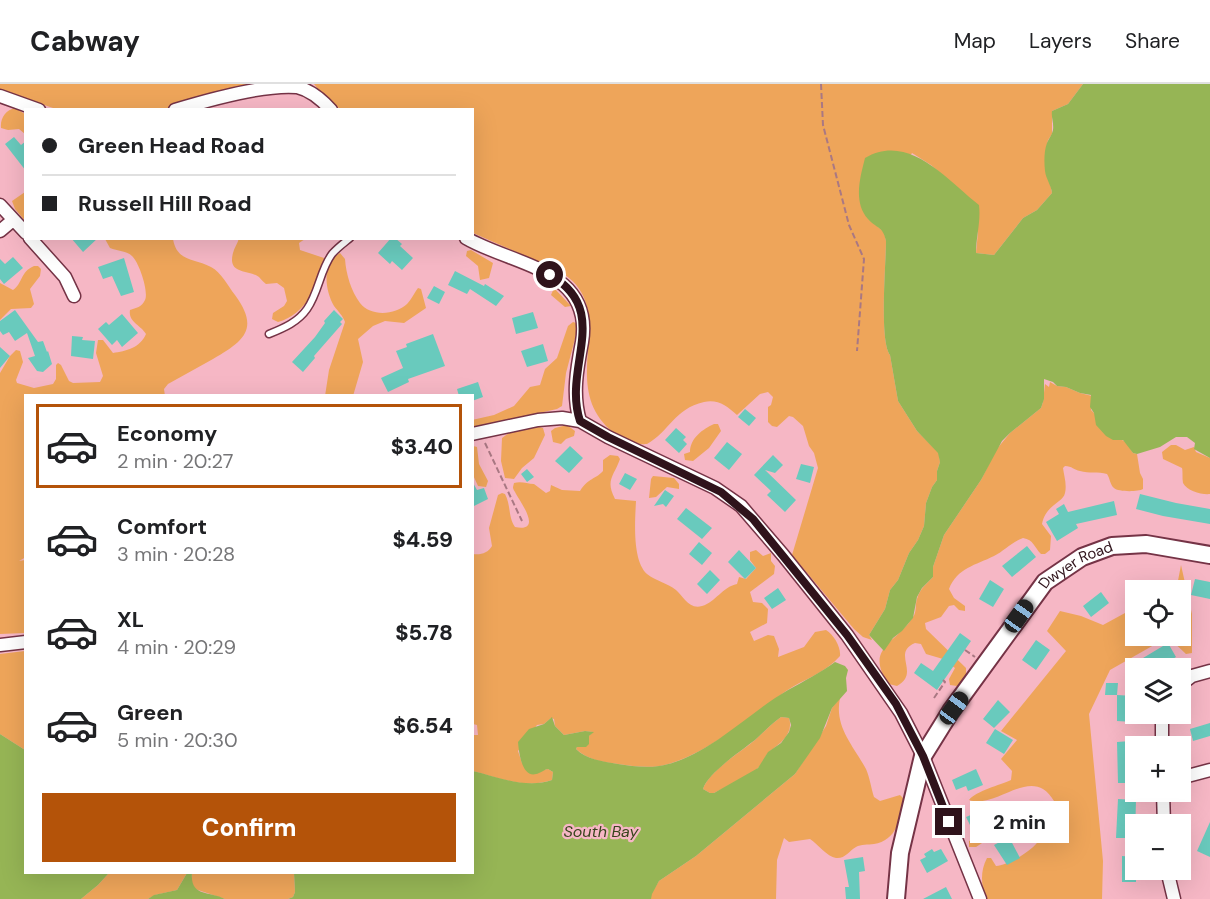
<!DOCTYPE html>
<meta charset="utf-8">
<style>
body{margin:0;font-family:"DM Sans",sans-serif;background:#f6f6f6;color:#202124;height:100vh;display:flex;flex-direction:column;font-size:22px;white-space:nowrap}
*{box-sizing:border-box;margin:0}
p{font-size:20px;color:#757577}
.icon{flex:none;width:33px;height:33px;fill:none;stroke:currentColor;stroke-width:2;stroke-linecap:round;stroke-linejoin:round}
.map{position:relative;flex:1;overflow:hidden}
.panel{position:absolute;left:24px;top:310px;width:450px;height:480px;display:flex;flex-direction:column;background:#fff;border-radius:0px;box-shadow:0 6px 24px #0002}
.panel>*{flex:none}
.banner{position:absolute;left:24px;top:24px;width:450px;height:132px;border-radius:0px;box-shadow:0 6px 24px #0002;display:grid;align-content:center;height:132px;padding:0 18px;background:#fff}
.controls{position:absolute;left:1125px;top:496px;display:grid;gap:12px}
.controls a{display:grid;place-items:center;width:66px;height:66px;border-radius:0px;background:#fff;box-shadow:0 6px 24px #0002;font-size:30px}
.end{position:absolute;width:27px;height:27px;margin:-14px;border:8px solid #2f131b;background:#fff;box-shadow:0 0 0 3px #fff}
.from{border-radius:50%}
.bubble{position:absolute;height:42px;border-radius:0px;background:#fff;box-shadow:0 6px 24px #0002;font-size:20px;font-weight:800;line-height:42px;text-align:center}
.car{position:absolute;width:18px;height:36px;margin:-18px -9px;border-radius:8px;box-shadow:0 0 4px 2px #0007;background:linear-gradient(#222 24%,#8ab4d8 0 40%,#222 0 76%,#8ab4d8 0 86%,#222 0)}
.banner b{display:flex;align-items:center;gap:21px;height:57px;font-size:22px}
.banner b+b{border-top:2px solid #e0e0e0}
.banner i{width:15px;height:15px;background:#202124}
ul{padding:10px 0 0;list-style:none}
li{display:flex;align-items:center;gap:18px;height:84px;margin:0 12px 9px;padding:0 6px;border:3px solid transparent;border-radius:0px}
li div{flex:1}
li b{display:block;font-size:22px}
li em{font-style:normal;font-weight:800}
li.current{border-color:#b45309}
li>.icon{width:54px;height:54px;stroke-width:1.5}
.button{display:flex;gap:12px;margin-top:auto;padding:12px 18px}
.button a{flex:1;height:69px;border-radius:0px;background:#b45309;color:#fff;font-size:24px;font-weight:800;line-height:69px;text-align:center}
header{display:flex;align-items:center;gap:36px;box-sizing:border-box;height:84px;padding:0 30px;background:#fff;border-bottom:2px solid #e0e0e0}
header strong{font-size:28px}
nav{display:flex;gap:33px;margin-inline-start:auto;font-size:21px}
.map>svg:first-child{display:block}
.green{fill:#eea55a}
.water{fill:#96b555;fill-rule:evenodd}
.building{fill:#69cabd}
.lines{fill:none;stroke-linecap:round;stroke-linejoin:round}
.service-casing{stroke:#753346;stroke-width:9}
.minor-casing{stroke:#753346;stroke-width:15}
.tertiary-casing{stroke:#753346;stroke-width:20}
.path{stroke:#a97883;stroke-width:2;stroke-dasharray:6 3;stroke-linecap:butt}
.service{stroke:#fff;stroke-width:6}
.minor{stroke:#fff;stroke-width:12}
.tertiary{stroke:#fff;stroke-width:16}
.route{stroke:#2f131b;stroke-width:8}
.labels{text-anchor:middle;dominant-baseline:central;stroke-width:4.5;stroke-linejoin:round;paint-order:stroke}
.street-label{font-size:15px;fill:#2f131b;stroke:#f6b7c5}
.water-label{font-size:16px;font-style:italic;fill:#38441d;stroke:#f6b7c5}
</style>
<header>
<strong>Cabway</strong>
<nav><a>Map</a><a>Layers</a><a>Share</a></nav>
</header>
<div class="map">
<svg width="1210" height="815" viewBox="0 0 1210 815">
<rect width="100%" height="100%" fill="#f6b7c5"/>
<path class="green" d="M 0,0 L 249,0 L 165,26 L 56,25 L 0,6 Z
M 314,0 L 1083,0 L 1068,20 L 1052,27 L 1052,50 L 1048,56 L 1045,72 L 1052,109 L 1037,126 L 1023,134 L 994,171 L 976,169 L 978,148 L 961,107 L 931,81 L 912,69 L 871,137 L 884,148 L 886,157 C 886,179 879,257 890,271 L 898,317 L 917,347 L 939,369 L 940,378 L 937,387 L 937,396 L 932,403 L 926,419 L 924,442 L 918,456 L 909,469 L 898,496 L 890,506 L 885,525 L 869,551 L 872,556 L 863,553 L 854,545 L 792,471 L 818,384 L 814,369 L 809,362 L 803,342 L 793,333 L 789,332 L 777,343 L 772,342 L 768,338 L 768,323 L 771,321 L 773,313 L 768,308 L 760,310 L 737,331 C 727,322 718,315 704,318 C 674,325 670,347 647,360 C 635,361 623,356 614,349 C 552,300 626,223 557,186 L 473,149 L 472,26 L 340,25 L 322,10 Z
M 15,24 L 25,30 L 25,50 L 19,45 L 8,46 L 1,44 C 0,34 6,26 15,24 Z
M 25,108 L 26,137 L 25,137 L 15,125 L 12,117 Z
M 239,154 L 305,155 L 299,159 L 300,166 L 324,174 C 321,200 305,231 278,238 L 272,235 L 273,229 L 284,222 L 287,217 L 284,204 L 277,199 L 266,200 C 263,198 261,195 259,193 C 249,185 227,191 233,169 C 234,164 238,159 239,154 Z
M 105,155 L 173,155 C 177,178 194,174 211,183 C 221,188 228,202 235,211 C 260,245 244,257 213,275 C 198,283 183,292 168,300 L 164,305 L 165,312 L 26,312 L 26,473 L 19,477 L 25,476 L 25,549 L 0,550 L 0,289 L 10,272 L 16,266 L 20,267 L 23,278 L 16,296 L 17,299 L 34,304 L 53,300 L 56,295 L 56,281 L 58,279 L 61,281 L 69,297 L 73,299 L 100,298 L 103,292 L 96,269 L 98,256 L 103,256 L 113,269 C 126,267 140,264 146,250 C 141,241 128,238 130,226 C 136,224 142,223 145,216 C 149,208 139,178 132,172 C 127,167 117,167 110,164 Z
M 471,166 L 493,179 L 489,194 L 480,196 L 478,182 L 466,172 L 467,167 Z
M 340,169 L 345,175 C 346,190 351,207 360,219 C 371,233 395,231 407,220 C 412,215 414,209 418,204 L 421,205 L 426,224 L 404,239 L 385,237 L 373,242 L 358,255 L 363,278 L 353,312 L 325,312 L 329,286 L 345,238 C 343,232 338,227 334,222 C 325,207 321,178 340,169 Z
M 34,182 L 38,182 L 41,185 L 40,192 L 30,205 L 34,220 L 31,224 L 11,225 L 0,236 L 0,199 L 13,206 C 23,199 20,188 34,182 Z
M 554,204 L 571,222 L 565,223 L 551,211 Z
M 573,238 L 576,239 L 577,247 L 566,289 L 562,322 L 557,325 L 473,344 L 472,336 L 494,331 L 514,322 L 530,303 L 540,301 L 545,285 L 557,274 L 568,242 Z
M 1050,298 L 1057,302 L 1066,303 L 1080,309 L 1092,312 L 1091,326 L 1120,355 L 1126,358 L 1133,369 L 1137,370 L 1140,389 L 1143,395 L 1143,405 C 1138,408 1118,408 1114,404 C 1110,401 1110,394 1107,390 C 1098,387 1089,390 1080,387 C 1074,386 1072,382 1065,382 L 1063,384 C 1064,392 1067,400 1065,409 C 1063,419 1046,420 1042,440 L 1051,452 L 1050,466 L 1045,470 L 1041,470 C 1034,463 1034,456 1023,454 C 1012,458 1004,467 994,472 C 976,481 957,484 949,505 L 954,514 L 965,522 L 965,527 L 959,526 L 954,521 L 949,522 L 941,533 L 925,539 L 926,545 L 966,584 L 966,592 L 957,602 L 950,601 L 949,595 L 955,584 L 943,575 L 926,570 L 921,560 L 915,559 C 891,569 921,589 897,602 L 889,600 C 863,564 897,559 913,533 C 917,528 915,520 917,515 C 920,504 927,500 933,493 L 933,483 L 944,451 L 981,396 L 996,366 L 1010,349 L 1041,324 L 1043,318 L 1045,300 L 1049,303 Z
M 714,340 L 718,340 L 721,347 L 709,364 L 693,377 L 685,376 L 684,370 L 690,368 C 690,354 703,345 714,340 Z
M 567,341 L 575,347 L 574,352 L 566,355 L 561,360 L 553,358 L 551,347 L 555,344 Z
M 539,343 L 543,344 L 545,351 L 534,374 L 522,384 L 514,395 L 505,394 L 501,377 L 502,354 L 509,349 Z
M 1171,361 L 1176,361 L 1185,366 L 1194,363 L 1196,368 L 1210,374 L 1210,410 C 1202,411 1187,407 1183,399 C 1182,394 1183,388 1182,384 L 1163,375 L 1162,368 Z
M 473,362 L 477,363 L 479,380 L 488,397 L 486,403 L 478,402 L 473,391 Z
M 610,371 L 618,372 L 620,375 C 614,392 605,396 615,415 L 636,417 C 635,437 632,476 647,490 C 656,497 667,499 676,506 C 683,512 689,526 702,522 C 716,518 722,503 737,500 L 739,493 L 746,495 L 756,484 L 750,476 L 750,468 L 756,466 L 763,472 L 771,469 L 771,477 L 775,482 L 774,490 L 750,508 L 753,518 L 762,519 L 768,525 L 767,539 L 750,548 L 754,557 L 768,551 L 774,552 L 779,565 L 778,573 L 804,563 L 815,548 L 826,546 C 834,551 841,563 840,572 C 825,589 804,595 786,607 C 751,632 703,674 660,682 C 646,684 632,682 618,680 C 602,678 588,676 576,665 L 577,663 L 582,663 L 588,657 L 589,652 L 593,648 L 585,647 L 564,651 L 555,642 L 554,635 L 551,634 L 544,640 L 537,641 L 518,667 L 522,679 L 543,686 L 548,685 L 553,688 L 552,696 C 526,705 498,694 473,687 L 473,651 L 478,651 L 477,641 L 473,640 L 473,470 C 481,471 488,469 492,462 L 489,444 L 498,411 L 502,409 L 505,410 C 511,421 508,433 515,443 C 545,449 518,415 515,408 C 512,403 513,404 514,399 C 522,397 527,400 534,400 L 546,409 L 550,407 L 551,401 L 562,406 L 580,407 C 589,393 595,396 603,387 L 603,376 Z
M 653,392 L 674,394 L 679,400 L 679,405 L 667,403 L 656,413 L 649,414 L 651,395 Z
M 1181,481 L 1192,530 L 1192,569 L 1186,570 L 1168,553 L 1110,586 L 1089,630 L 1103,777 L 1102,815 L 986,815 C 981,801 980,787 987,774 L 991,774 L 996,782 C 1009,781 1040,763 1041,751 L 1035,742 L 1026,739 L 994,751 L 976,763 L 969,763 L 969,757 L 996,745 L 1016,730 L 1026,727 L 1043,734 L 1054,735 C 1058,729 1057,724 1054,717 C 1032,679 997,726 969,716 C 976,707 1000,701 1011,696 L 1012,687 L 1001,675 L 1017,656 L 1001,647 L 1066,567 L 1047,547 L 1060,527 L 1081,532 L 1103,541 L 1125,529 L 1135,529 L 1136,552 L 1180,552 L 1180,507 L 1176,507 Z
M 25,567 L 25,666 L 0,650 L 0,570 Z
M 840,614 C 834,643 853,661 866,685 C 870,694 871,704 874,713 L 880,717 L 900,711 L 903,714 C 902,734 896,757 874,760 C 868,761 861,760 856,763 C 849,767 845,775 836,774 C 827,773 818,760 810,755 L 789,758 L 784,754 L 777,776 L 776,815 L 651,815 L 651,810 L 659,797 L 696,772 L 795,690 L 826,642 L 832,624 Z
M 781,633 L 789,634 C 794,649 781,659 770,667 C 765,671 764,678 759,683 C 750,693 726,703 714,709 L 710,709 L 703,705 C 709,687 741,668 755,656 C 764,648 771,640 781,633 Z
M 109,789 L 187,789 L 177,806 L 155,811 L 148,815 L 81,815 L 98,801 Z
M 192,789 L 294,789 L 295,808 L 293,813 L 288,815 L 225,815 L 195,805 L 192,800 Z"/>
<path class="water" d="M 1083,0 L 1210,0 L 1210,374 L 1194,365 L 1195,359 L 1187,353 L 1176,353 L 1160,363 L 1137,370 L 1133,369 L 1123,356 L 1113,356 L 1106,352 L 1096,341 L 1094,329 L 1090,323 L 1091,311 L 1080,309 L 1066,303 L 1057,302 L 1053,298 L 1044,295 L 1044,315 L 1041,324 L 1010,349 L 1002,357 L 981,396 L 944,451 L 933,483 L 933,493 L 922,504 L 917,513 L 913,534 L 902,547 L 893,554 L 884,567 L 869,551 L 885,525 L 890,506 L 898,496 L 909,469 L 918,456 L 924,442 L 926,419 L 932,403 L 937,396 L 937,387 L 940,378 L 938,369 L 917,347 L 898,317 L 890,271 C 879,257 886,179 886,157 C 883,142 877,145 868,135 C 853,118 860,94 865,74 C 909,48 947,96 979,121 C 981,138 976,153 976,169 L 994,171 L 1023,134 L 1037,126 L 1052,109 C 1051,101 1046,95 1045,87 C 1044,78 1044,67 1047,59 C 1049,54 1052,51 1053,46 C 1054,39 1051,33 1052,27 L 1068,20 Z
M 835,578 L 845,582 L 848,586 L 846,594 L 847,607 L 832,624 L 820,654 L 795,690 L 696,772 L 659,797 L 652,810 L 651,815 L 288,815 L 293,813 L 295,808 L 294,789 L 472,789 L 473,687 C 498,693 526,705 552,696 L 553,688 L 548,685 C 545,685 542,688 539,689 C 522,697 519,669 518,658 L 529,645 L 544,640 L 552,633 L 555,642 L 564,651 L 585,647 L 594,648 L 589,652 L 589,660 L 586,663 L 577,663 L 576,665 C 587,676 602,677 618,680 C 631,682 645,684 659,682 C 706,675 748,629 788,606 C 804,597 820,589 835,578 ZM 781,633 L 789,634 L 791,641 L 789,648 L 781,659 L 768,668 L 758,684 L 714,709 L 710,709 L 703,705 C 708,689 741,667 755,656 C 764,648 771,640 781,633 Z
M 0,650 L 25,666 L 26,789 L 109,789 L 98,801 L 81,815 L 0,815 Z
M 187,789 L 192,789 C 190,813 209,807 225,815 L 148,815 L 154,811 L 177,806 Z"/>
<path class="building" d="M 14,53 L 21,61 L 26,57 L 26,87 L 5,60 Z
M 71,154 L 98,154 L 83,168 Z
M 391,154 L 395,154 L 402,160 L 400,162 L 413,174 L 402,186 L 392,177 L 390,180 L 378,169 Z
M 13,173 L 23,184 L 4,200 L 0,195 L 0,175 L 5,180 Z
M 124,174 L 134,208 L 121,212 L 112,192 L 103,195 L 98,183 Z
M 455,187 L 484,202 L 485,200 L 504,212 L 496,222 L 470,205 L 467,210 L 448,201 Z
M 434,202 L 445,208 L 439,220 L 427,214 Z
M 15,226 L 38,258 L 43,257 L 47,268 L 48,267 L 52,280 L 43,288 L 37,287 L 28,274 L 35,272 L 27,249 L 15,257 L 9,248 L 3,251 L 0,247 L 0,237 Z
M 334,226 L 343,235 L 340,238 L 342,240 L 314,272 L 315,274 L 303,288 L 292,278 L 315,253 L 325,239 L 324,237 Z
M 533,228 L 538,244 L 516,250 L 512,234 Z
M 122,230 L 138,249 L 122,263 L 117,256 L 112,261 L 98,245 L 106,238 L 109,241 Z
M 433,250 L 445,282 L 408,295 L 409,298 L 388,308 L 381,294 L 403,284 L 396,267 L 407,263 L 406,260 Z
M 72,252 L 83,253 L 82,256 L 95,257 L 93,275 L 71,272 Z
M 543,260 L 548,277 L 527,283 L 521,267 Z
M 0,263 L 10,272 L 0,284 Z
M 478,298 L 483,313 L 472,317 L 472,312 L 459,312 L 457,305 Z
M 745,325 L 756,334 L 749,342 L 738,333 Z
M 676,344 L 686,353 L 683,356 L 687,360 L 679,369 L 665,356 Z
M 727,358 L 742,370 L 729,386 L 714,374 Z
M 570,362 L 583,374 L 569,389 L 555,377 Z
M 773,371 L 783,381 L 775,389 L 765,386 L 796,416 L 785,428 L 767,411 L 771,407 L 754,391 Z
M 801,380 L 814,383 L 810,399 L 796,395 Z
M 527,385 L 534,393 L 527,398 L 521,390 Z
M 625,389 L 637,395 L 630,406 L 619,400 Z
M 472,397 L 477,406 L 484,404 L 488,415 L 472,423 Z
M 665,406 L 674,412 L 666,423 L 663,420 L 654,422 Z
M 1140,410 L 1176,419 L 1210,425 L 1210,440 L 1163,432 L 1136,425 Z
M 1114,417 L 1117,431 L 1076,440 L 1078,444 L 1057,457 L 1046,438 L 1059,430 L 1056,425 L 1064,420 L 1068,428 Z
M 686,424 L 712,444 L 702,455 L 677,435 Z
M 699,458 L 712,469 L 702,481 L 689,470 Z
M 1027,462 L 1036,473 L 1012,493 L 1002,482 Z
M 739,466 L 756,484 L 745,495 L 728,478 Z
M 710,486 L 720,496 L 707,510 L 697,500 Z
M 1195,495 L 1210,498 L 1210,515 L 1191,511 Z
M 990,496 L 1004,505 L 993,523 L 979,515 Z
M 778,504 L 786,516 L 772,525 L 764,514 Z
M 1101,508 L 1109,519 L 1091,533 L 1083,522 Z
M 960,549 L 971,557 L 937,606 L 914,589 L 921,579 L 933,587 Z
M 1036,556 L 1050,566 L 1036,586 L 1022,576 Z
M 1168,559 L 1176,573 L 1156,585 L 1149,585 L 1143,574 Z
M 1106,599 L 1118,599 L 1117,611 L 1105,611 Z
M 1117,611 L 1134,612 L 1133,638 L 1117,637 Z
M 998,616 L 1010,628 L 994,644 L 983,635 Z
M 1210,639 L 1210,652 L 1193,657 L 1190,645 Z
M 995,645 L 1013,656 L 1004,670 L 986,659 Z
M 1131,657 L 1132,699 L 1118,699 L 1117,658 Z
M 976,685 L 983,701 L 968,707 L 966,702 L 956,706 L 952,696 Z
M 1118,715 L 1136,716 L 1135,754 L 1116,754 Z
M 989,719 L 992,727 L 983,730 L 989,743 L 974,749 L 966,733 L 978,728 L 976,725 Z
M 1210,738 L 1210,773 L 1197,767 Z
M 1009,753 L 1020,774 L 1007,781 L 994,761 Z
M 932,765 L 934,768 L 941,765 L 948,777 L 927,789 L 920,776 L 926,773 L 924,770 Z
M 1122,772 L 1136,773 L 1136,798 L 1122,798 Z
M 863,773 L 865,787 L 859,788 L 860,815 L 846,815 L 845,803 L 849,803 L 844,776 Z
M 946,803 L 952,815 L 923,815 Z"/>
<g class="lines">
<defs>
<path id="service" d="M 269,250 C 284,244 298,238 307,225 C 319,208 320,186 332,170 C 337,164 344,159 350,154"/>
<path id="minor" d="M 0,12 L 39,26
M 175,26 C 208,16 264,0 297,3 C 310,6 322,16 331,26
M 0,121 L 26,149
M 0,147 L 13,136
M 30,154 L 65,193 L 74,212
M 466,154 C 512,181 594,185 582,258 C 577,284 572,311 580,337
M 472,350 L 538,336 L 562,334 L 580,337 L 608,353 L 715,404 L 741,422 L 783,471 L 847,551 L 901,629 L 923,672 L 980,815
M 0,561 L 26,558
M 1180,601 L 1192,592 L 1210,587
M 1162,630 L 1162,663
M 1180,694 L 1210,686
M 1163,708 L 1164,741
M 1167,786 L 1174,815"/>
<g id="tertiary">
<path id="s1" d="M 896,815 L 900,769 L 923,672 L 951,627 L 1045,498 L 1082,473 L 1112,462 L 1146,460 L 1210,471"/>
</g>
</defs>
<use href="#service" class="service-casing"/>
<use href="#minor" class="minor-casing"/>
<use href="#tertiary" class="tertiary-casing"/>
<path class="path" d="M 821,0 L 823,41 L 849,141 L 864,175 L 857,267
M 485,359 L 522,437
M 965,566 L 975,573
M 934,614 L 945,598 L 943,596"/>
<use href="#service" class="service"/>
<use href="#minor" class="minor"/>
<use href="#tertiary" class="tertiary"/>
</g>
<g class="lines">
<path class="route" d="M 550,191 C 613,227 562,283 580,337 L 608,353 L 721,408 L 753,435 L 847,551 L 896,620 L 923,672 L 949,738"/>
</g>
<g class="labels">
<g class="street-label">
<text stroke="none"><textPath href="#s1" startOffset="394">Dwyer Road</textPath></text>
</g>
<g class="water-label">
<text x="601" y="747">South Bay</text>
</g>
</g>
</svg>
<div class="controls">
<a><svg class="icon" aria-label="locate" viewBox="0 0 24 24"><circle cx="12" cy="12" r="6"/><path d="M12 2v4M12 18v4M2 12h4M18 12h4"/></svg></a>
<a><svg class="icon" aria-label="layers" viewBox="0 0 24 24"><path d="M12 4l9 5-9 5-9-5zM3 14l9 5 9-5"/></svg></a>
<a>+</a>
<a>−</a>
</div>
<i class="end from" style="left:550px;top:191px"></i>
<i class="end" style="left:949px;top:738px"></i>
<div class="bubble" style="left:970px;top:717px;width:99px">2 min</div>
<i class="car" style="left:1019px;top:532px;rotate:35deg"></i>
<i class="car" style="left:954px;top:624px;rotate:36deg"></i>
<div class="banner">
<b><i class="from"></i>Green Head Road</b>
<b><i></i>Russell Hill Road</b>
</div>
<section class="panel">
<ul>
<li class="current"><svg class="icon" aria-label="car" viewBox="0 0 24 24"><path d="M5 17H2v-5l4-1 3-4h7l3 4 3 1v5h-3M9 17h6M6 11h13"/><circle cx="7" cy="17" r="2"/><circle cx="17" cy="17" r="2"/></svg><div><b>Economy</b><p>2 min · 20:27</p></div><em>$3.40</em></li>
<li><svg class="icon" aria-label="car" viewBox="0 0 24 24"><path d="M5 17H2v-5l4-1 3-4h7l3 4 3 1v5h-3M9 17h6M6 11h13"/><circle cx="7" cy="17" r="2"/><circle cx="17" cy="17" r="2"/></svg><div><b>Comfort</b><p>3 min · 20:28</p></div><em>$4.59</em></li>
<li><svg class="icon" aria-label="car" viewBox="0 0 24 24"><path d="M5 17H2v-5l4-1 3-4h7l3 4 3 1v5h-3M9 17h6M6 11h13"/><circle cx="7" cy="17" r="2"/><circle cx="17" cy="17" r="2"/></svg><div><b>XL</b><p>4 min · 20:29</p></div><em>$5.78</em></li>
<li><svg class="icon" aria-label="car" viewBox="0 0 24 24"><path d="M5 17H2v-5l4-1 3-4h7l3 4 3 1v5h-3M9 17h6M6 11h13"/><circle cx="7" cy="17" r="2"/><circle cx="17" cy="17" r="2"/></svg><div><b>Green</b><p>5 min · 20:30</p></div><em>$6.54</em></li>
</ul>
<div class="button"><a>Confirm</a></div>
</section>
</div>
